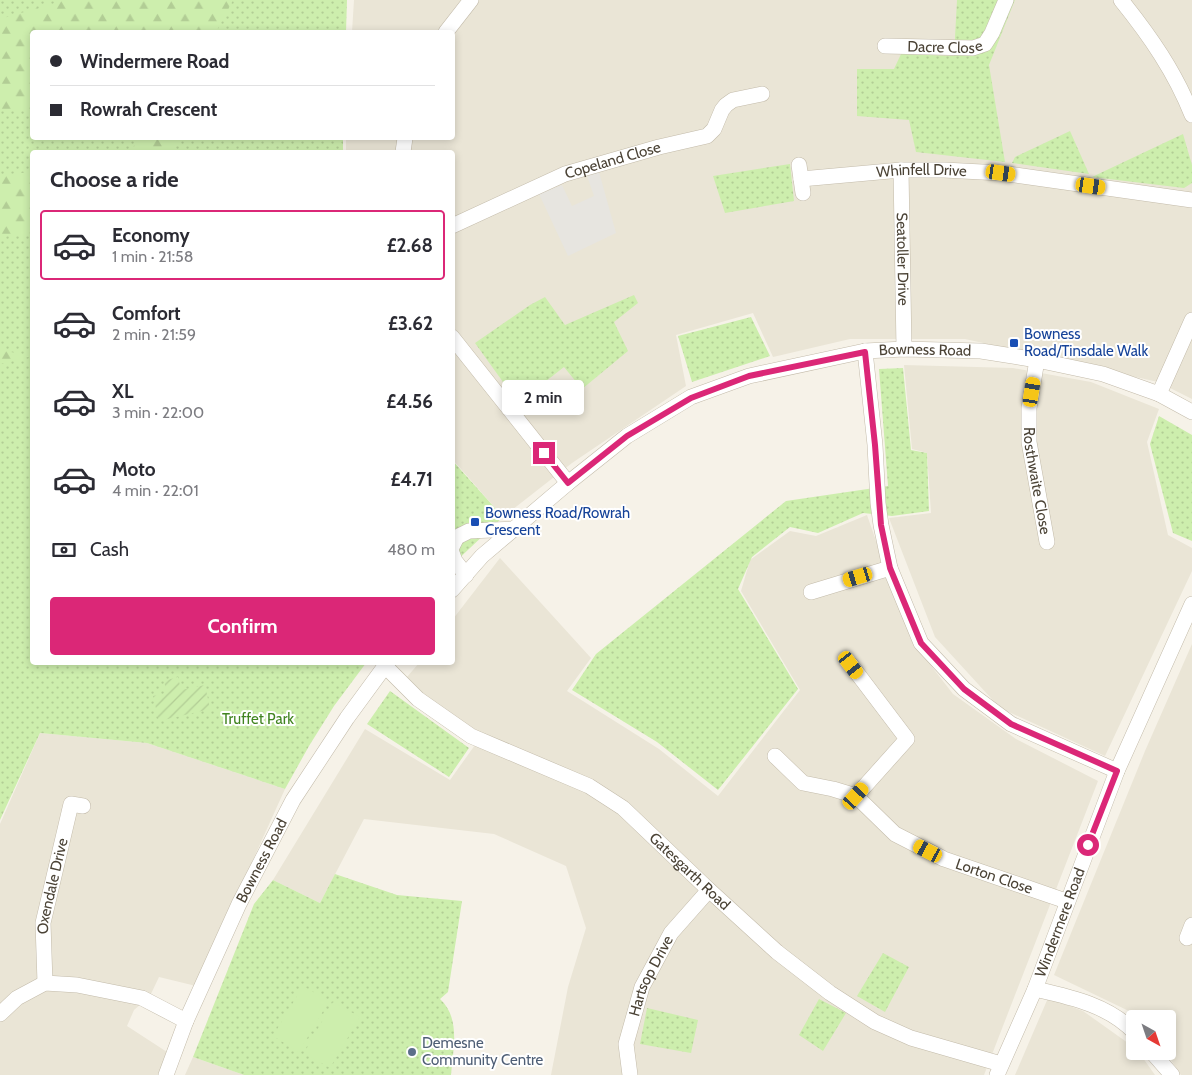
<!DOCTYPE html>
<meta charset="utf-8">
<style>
body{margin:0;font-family:Cabin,sans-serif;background:#f2f2f3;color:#2b2b33;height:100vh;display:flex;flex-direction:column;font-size:19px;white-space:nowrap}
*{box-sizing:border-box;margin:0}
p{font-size:16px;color:#7c7c81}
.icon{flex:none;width:28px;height:28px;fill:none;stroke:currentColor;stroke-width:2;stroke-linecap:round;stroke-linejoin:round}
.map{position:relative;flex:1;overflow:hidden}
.panel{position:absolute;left:30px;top:150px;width:425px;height:515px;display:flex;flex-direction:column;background:#fff;border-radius:5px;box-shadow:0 2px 8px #0003}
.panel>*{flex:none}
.top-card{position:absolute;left:30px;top:30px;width:425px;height:110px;border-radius:5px;box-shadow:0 2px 8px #0003;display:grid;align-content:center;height:110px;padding:0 20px;background:#fff}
.needle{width:32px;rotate:140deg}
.tools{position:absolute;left:1126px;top:1010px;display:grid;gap:10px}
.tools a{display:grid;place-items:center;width:50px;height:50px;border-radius:5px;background:#fff;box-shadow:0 2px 8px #0003;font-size:25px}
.end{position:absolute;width:22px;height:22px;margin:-11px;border:6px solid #db2777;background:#fff;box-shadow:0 0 0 2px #fff}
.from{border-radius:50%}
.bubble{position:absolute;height:35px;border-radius:5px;background:#fff;box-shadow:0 2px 8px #0003;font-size:16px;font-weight:700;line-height:35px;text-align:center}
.car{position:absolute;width:15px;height:30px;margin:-15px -8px;border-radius:6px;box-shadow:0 0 4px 1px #0007;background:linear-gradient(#f5c518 24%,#345 0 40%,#f5c518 0 76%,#345 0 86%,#f5c518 0)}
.top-card b{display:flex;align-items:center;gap:18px;height:48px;font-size:19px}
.top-card b+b{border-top:1px solid #e1e1e2}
.top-card i{width:12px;height:12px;background:#2b2b33}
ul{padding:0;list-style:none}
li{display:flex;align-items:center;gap:15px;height:70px;margin:0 10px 8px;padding:0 10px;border:2px solid transparent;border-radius:5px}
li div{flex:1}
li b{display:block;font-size:19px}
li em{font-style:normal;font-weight:700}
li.current{border-color:#db2777}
li>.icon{width:45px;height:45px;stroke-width:1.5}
h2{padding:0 20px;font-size:22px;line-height:60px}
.pay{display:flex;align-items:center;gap:12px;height:55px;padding:0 20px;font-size:19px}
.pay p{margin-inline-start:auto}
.action{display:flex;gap:10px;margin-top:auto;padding:10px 20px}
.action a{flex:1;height:58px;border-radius:5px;background:#db2777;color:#fff;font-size:20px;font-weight:700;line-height:58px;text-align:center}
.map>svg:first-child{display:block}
.residential{fill:#eae5d6}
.grass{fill:url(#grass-dots)}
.forest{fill:url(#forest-firs)}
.garden{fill:url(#garden-furrows)}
.pitch{fill:#cdeead}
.parking{fill:#e7e5e0}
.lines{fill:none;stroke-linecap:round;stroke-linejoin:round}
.minor-casing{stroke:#c3bbaa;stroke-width:16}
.minor{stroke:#fff;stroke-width:15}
.route{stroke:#db2777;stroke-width:6}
.transit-dot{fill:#1a4fb4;stroke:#fff;stroke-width:2}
.service-dot{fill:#5c6f8a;stroke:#fff;stroke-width:2}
.labels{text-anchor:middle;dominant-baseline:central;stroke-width:4;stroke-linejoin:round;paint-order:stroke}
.street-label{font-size:15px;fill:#4b4336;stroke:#fff}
.transit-label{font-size:15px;fill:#164399;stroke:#fff;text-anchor:start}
.park-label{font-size:15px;fill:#418421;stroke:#fff}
.service-label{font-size:15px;fill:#4e5e75;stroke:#fff;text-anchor:start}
</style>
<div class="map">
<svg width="1192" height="1075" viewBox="0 0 1192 1075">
<defs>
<pattern id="grass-dots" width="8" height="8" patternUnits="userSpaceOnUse" patternTransform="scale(1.25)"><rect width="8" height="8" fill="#cdeead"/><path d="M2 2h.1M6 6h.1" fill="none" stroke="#b2cd95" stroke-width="1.8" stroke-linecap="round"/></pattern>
<pattern id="forest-firs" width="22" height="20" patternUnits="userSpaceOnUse" patternTransform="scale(1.25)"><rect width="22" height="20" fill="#cdeead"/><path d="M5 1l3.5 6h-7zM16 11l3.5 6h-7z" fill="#b2cd95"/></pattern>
<pattern id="garden-furrows" width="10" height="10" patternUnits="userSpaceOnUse" patternTransform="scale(1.25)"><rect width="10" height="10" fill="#cdeead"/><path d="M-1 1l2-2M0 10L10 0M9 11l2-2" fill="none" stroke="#b2cd95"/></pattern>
</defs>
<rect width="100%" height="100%" fill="#f6f2e8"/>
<path class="residential" d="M 354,0 L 1192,0 L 1192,399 L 1158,382 L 965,339 L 850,339 L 773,357 L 753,313 L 676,335 L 686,386 L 572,463 L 503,517 L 453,460 L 452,152 L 346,152 L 346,138 L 452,138 L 452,32 L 352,32 Z
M 904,365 L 1013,368 L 1091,382 L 1159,409 L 1147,442 L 1168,535 L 1192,548 L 1192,571 L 1105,756 L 1000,708 L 935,637 L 889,518 L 931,513 L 927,453 L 912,449 Z
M 867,515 L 891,584 L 915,645 L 953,694 L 1016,739 L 1098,781 L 984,1075 L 551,1075 L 568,987 L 586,928 L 566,866 L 494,834 L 364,819 L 320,903 L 273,880 L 365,729 L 450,780 L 475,745 L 407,677 L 419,663 L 452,662 L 453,619 L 500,558 L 591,658 L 567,691 L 659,749 L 718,796 L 800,690 L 741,591 L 750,560 L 790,531 L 816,536 Z
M 1192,644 L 1192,1075 L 1181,1075 L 1165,1051 L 1168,1051 L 1168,1019 L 1136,1019 L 1131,1012 L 1054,975 L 1145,751 Z
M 40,733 L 147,743 L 285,789 L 196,986 L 159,977 L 150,996 L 134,1010 L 127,1026 L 167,1052 L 158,1075 L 0,1075 L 0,824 Z
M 1048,998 L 1083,1011 L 1135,1048 L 1135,1051 L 1138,1051 L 1155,1075 L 1015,1075 Z
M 193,1057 L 244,1075 L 185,1075 Z"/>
<path class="grass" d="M 0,0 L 347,0 L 346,32 L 32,32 L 32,138 L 343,138 L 343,152 L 32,152 L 32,662 L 366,663 L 334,706 L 309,746 L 285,789 L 147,743 L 40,733 L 0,820 Z
M 957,0 L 1015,0 L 989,65 L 1005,162 L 916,152 L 909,120 L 857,116 L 857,69 L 894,69 L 901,54 L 954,56 Z
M 1070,131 L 1089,174 L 1012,163 L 1015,157 Z
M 1183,134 L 1192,165 L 1192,183 L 1184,188 L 1092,177 Z
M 790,164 L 794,201 L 725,213 L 713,176 Z
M 634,295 L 638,303 L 614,322 L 628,351 L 582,389 L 564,367 L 518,403 L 475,343 L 530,305 L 545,297 L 565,325 Z
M 751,317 L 770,356 L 692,382 L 678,336 Z
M 903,368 L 911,450 L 927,453 L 929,511 L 892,516 L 863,513 L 818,533 L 790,527 L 752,557 L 738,589 L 798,689 L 718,790 L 657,742 L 572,690 L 596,654 L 786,501 L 888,486 L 879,369 Z
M 1159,416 L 1192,435 L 1192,541 L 1173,533 L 1150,444 Z
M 452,460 L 503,517 L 453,564 L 452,564 Z
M 390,691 L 469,748 L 449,777 L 367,724 Z
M 335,874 L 397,895 L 462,901 L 448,992 L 440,999 C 461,1018 453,1050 451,1075 L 244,1075 L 193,1057 L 254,904 L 273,880 L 320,903 Z
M 883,953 L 909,967 L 885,1012 L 857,996 Z
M 819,999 L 846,1013 L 823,1051 L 799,1035 Z
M 647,1008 L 698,1020 L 691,1053 L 640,1044 Z"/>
<path class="forest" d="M 66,0 L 233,0 L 216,32 L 32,32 L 32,110 L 0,109 L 0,19 Z
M 140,138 L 176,138 L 172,152 L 129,152 Z
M 32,172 L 32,233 L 0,237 L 0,175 Z
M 0,350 L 32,356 L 0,364 Z"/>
<path class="garden" d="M 178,677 L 181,690 L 205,685 L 210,709 L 159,721 L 153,696 L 167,693 L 164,681 Z"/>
<path class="pitch" d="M 303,986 L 329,1001 L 299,1052 L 273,1036 Z
M 333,1002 L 360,1017 L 330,1068 L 304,1053 Z"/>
<path class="parking" d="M 599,172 L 616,233 L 568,256 L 539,194 L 562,185 L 572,206 L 594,196 L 587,176 Z"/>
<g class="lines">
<defs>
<g id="minor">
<path d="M 1121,0 C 1150,36 1175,72 1192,115"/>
<path d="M 446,32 L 471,0"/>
<path id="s1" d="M 885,46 L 973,48 L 985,44 L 992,33 L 1006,0"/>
<path d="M 403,152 L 405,138"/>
<path d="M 799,165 L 803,193"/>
<path id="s2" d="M 901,170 L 904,349"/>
<path id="s3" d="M 801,179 L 901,170 L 944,170 L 1001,173 L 1192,200"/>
<path id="s4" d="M 452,226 L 565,174 L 659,147 L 707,136 L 714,129 L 722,110 L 726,105 L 733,100 L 762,94"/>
<path d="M 452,337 L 568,483"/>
<path d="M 865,351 L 875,445 L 878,503 L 881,525 L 890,568 L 921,643 L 964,689 L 1011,724 L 1117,771"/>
<path id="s5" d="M 1037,360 L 1029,408 L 1029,442 L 1047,542"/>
<path d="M 1159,394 L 1192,320"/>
<path d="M 452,547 L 457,537 L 469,531 L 514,529"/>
<path d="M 452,553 L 455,561 L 466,575"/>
<path id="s6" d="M 452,590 L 482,556 L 568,483 L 627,436 L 691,397 L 749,376 L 865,351 L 904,349 L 981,351 L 1037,360 L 1103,374 L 1159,394 L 1192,412"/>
<path d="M 811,592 L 890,568"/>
<path d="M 851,665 L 907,739 L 856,796"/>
<path id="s7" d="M 385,666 L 418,699 L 471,736 L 589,786 L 623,808 L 709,890 L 777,952 L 830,993 L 875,1022 L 911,1038 L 1001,1064"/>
<path id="s8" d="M 775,756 L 803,783 L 833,789 L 856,796 L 895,834 L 944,859 L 1066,901"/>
<path d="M 1187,938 L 1192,925"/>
<path id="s9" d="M 45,983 L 43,923 L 71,804 L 83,806"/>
<path d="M 1035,989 C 1070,997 1109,1005 1135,1033"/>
<path d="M 0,1014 L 17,998 L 45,983 L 77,985 L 142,998 L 186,1021"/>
<path d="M 1151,1051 L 1172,1075"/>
<path id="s10" d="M 166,1075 L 186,1021 L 239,904 L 293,800 L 347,718 L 388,662"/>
<path id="s11" d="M 630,1075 L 626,1044 L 642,987 L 671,933 L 709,890"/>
<path id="s12" d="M 997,1075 L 1035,989 L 1117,771 L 1192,604"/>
</g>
</defs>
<use href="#minor" class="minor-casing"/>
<use href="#minor" class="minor"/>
</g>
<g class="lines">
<path class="route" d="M 544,453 L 568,483 L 627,436 L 691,398 L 749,376 L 865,352 L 875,445 L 881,525 L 890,568 L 921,643 L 964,689 L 1011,724 L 1117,771 L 1088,845"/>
</g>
<g class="transit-dot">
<rect x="1009" y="338" width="10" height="10" rx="2.5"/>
<rect x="470" y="517" width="10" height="10" rx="2.5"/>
</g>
<circle class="service-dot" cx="412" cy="1052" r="5"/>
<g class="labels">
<g class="street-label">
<text stroke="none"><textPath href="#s1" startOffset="60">Dacre Close</textPath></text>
<text stroke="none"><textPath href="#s4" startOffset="174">Copeland Close</textPath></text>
<text stroke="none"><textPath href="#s3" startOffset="121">Whinfell Drive</textPath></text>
<text stroke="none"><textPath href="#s2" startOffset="89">Seatoller Drive</textPath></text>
<text stroke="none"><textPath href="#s6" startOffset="549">Bowness Road</textPath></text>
<text stroke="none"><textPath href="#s5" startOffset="122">Rosthwaite Close</textPath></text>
<text stroke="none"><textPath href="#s10" startOffset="235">Bowness Road</textPath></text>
<text stroke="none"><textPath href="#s7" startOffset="372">Gatesgarth Road</textPath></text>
<text stroke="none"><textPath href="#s8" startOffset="256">Lorton Close</textPath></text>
<text stroke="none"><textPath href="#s9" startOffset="98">Oxendale Drive</textPath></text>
<text stroke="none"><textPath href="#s12" startOffset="165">Windermere Road</textPath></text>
<text stroke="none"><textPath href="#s11" startOffset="104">Hartsop Drive</textPath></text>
</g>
<g class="transit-label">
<text x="1024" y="334">Bowness<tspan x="1024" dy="17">Road/Tinsdale Walk</tspan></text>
<text x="485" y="513">Bowness Road/Rowrah<tspan x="485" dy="17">Crescent</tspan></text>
</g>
<g class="park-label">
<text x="258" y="719">Truffet Park</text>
</g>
<g class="service-label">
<text x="422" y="1043">Demesne<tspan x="422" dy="17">Community Centre</tspan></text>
</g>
</g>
</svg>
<div class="tools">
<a><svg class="needle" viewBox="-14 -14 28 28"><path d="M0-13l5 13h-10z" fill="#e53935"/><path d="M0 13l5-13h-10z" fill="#7c7c81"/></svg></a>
</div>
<i class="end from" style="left:1088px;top:845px"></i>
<i class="end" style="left:544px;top:453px"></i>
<div class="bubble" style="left:502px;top:380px;width:82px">2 min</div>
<i class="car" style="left:1001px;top:173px;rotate:98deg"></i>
<i class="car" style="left:1091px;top:186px;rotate:98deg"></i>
<i class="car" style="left:1032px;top:392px;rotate:9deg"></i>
<i class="car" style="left:858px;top:577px;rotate:253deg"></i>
<i class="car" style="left:851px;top:665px;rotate:143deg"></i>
<i class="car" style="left:856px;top:796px;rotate:42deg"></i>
<i class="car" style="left:928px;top:851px;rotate:298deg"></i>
<div class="top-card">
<b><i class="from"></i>Windermere Road</b>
<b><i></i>Rowrah Crescent</b>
</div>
<section class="panel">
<h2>Choose a ride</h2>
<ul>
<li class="current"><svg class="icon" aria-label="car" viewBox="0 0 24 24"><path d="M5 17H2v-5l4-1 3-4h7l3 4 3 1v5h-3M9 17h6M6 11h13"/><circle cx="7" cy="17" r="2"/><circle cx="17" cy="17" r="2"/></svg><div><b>Economy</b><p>1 min · 21:58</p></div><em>£2.68</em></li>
<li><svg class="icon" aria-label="car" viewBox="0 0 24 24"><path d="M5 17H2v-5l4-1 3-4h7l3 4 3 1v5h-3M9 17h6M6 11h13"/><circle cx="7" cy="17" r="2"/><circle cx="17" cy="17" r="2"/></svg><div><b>Comfort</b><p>2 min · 21:59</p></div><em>£3.62</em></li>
<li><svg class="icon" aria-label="car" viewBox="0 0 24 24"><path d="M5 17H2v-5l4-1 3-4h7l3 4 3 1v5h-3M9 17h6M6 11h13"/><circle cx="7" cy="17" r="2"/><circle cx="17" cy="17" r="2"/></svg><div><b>XL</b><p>3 min · 22:00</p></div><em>£4.56</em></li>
<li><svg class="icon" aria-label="car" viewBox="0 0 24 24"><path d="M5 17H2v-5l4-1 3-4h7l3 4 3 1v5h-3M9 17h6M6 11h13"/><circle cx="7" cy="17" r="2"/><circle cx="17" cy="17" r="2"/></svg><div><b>Moto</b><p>4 min · 22:01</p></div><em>£4.71</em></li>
</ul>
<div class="pay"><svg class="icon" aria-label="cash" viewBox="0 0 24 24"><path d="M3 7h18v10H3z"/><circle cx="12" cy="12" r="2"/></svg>Cash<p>480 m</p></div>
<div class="action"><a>Confirm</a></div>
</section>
</div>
